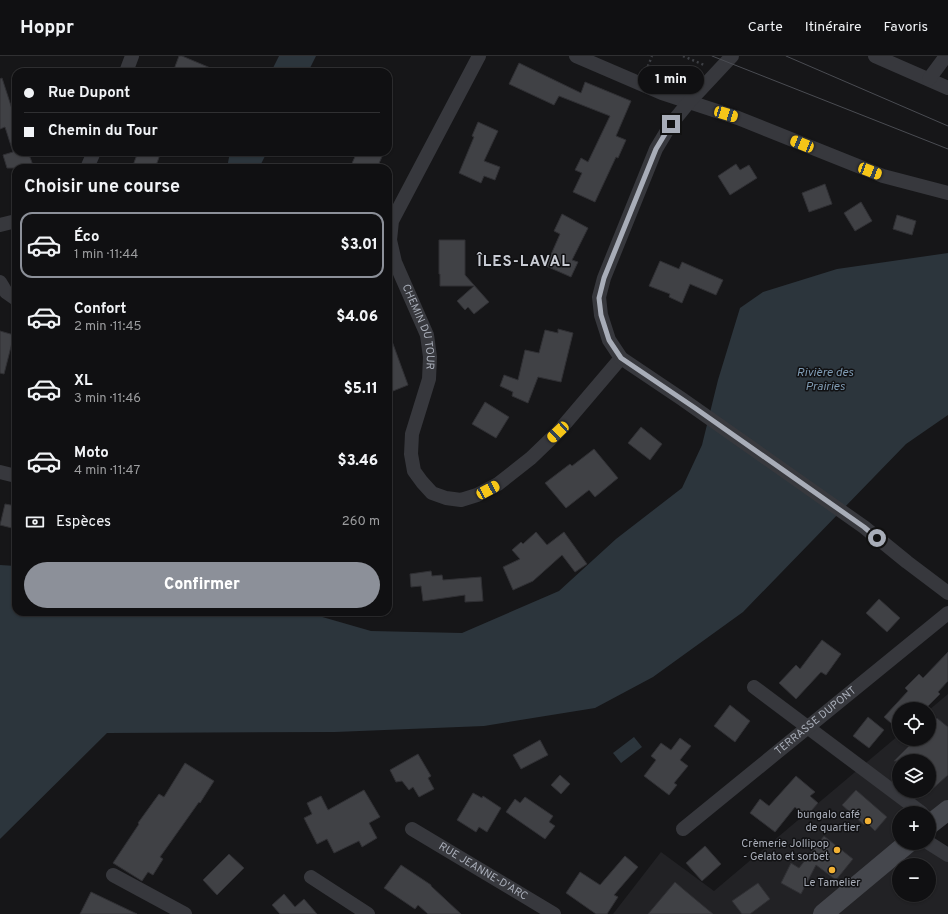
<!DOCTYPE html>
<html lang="fr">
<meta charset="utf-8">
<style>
body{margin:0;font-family:Overpass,sans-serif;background:#1e1e20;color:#f1f3f6;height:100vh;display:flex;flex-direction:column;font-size:15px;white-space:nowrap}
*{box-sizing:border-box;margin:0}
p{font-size:13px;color:#9c9d9f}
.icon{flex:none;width:22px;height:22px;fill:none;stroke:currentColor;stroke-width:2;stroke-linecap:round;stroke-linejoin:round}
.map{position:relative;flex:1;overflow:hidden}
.sheet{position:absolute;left:12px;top:108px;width:380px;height:452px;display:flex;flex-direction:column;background:#101012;border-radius:12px;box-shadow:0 1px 3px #0004,0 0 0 1px #303032}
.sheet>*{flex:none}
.hud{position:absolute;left:12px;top:12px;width:380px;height:88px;border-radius:12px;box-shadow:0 1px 3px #0004,0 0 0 1px #303032;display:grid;align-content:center;height:88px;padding:0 12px;background:#101012}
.tools{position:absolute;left:892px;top:646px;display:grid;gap:8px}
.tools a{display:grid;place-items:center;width:44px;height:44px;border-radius:50%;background:#101012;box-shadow:0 1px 3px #0004,0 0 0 1px #303032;font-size:20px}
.end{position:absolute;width:18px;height:18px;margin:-9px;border:5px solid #a8adb8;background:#111;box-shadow:0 0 0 2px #111}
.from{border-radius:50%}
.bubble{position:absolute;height:28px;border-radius:14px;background:#101012;box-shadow:0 1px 3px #0004,0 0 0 1px #303032;font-size:13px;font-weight:800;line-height:28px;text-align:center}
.car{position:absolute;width:12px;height:24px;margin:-12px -6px;border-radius:5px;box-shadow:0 0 3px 1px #0007;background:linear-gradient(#f5c518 24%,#345 0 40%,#f5c518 0 76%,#345 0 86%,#f5c518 0)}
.hud b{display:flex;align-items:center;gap:14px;height:38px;font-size:15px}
.hud b+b{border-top:1px solid #303032}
.hud i{width:10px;height:10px;background:#f1f3f6}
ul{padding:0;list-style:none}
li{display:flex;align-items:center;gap:12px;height:66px;margin:0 8px 6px;padding:0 4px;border:2px solid transparent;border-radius:12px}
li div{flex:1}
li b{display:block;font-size:15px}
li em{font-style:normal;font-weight:800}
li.current{border-color:#8c9099}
li>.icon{width:36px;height:36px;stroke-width:1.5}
h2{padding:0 12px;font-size:18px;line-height:48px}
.pay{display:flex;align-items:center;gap:10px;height:44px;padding:0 12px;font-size:15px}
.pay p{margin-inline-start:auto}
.button{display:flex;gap:8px;margin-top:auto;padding:8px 12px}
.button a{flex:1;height:46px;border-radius:24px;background:#8c9099;color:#fff;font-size:16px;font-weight:800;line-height:46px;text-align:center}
header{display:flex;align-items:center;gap:24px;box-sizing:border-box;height:56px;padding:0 20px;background:#101012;border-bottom:1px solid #303032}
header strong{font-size:19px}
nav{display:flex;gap:22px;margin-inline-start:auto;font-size:14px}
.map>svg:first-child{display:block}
.built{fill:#222225;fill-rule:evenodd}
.water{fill:#2c353c}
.building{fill:#404145;stroke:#303034}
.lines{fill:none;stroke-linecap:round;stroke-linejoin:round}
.path{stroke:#3d3f44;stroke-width:2.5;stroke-dasharray:2 3;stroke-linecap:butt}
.street{stroke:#37383d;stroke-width:14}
.secondary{stroke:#45474d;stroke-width:20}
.tram{stroke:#4a4c52;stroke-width:1}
.route{stroke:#a8adb8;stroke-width:5}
.poi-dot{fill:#f2b134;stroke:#111113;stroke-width:1.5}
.labels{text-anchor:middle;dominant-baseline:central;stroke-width:3;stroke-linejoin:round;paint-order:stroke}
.street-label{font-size:11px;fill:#a8adb8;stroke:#111113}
.poi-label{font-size:11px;fill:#a8adb8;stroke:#111113;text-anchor:end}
.water-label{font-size:12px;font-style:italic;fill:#7f9bb3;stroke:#111113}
.district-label{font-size:15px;font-weight:bold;letter-spacing:1px;fill:#c9ccd4;stroke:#111113}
</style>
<header>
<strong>Hoppr</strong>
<nav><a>Carte</a><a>Itinéraire</a><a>Favoris</a></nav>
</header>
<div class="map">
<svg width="948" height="858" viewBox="0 0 948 858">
<rect width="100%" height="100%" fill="#161618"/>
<path class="built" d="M 948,638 L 948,754 L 929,757 L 899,757 L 899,787 L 929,787 L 948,799 L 948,858 L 613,858 L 661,796 L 714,835 L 899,679 L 899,683 L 929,683 L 929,654 ZM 899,705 L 929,705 L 929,735 L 899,735 ZM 899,809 L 929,809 L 929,839 L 899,839 Z"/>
<path class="water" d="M 279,0 L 316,0 L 308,16 L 271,16 Z
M 230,96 L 267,96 L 259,112 L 227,112 Z
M 948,197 L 948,359 L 906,388 L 743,556 L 653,621 L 595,652 L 484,670 L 335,676 L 107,677 L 0,783 L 0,509 L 16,510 L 16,556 L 305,556 L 371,575 L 462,577 L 559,535 L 616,483 L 682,432 L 702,389 L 718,324 L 740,252 L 763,236 L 837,213 Z
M 634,681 L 642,691 L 621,707 L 613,697 Z"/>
<path class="building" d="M 179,0 L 182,0 L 220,16 L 173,16 Z
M 519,7 L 581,37 L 585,26 L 631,45 L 616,80 L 626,84 L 618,102 L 616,101 L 595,146 L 573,136 L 582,117 L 575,114 L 581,102 L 588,106 L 610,60 L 559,40 L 554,49 L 509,28 Z
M 2,22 L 13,56 L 16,55 L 16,96 L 28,96 L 34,112 L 7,112 L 3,99 L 13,96 L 5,71 L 0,73 L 0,23 Z
M 478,66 L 498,75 L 484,105 L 500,111 L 495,124 L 484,120 L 481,127 L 459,117 L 474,81 L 472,80 Z
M 138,96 L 161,96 L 155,112 L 132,112 Z
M 357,96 L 384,96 L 377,112 L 350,112 Z
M 736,108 L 740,114 L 749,109 L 757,122 L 730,139 L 718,120 Z
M 825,128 L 832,148 L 809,156 L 802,137 Z
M 861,146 L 872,165 L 855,175 L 844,157 Z
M 562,158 L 588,172 L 572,204 L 578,206 L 571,221 L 546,210 L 560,178 L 554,175 Z
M 897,159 L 916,165 L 912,179 L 893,173 Z
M 439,184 L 465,184 L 465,219 L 489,246 L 474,258 L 468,251 L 465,254 L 457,245 L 474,230 L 440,230 L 440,218 L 439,218 Z
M 660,205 L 679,213 L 682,206 L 723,224 L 716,239 L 690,228 L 682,247 L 669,241 L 670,238 L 649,230 Z
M 558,273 L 573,277 L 561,326 L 538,321 L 528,347 L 512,340 L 513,336 L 500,330 L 504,319 L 518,324 L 525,294 L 539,297 L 545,274 L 558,277 Z
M 0,275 L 14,279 L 4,318 L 0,317 Z
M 389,277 L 408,329 L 388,337 L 388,278 Z
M 485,346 L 509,361 L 496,382 L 472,368 Z
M 641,371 L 662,388 L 650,404 L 628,387 Z
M 594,393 L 618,422 L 595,441 L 589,434 L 566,452 L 545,427 L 570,408 L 572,410 Z
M 5,448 L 16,450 L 16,473 L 0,469 Z
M 536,476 L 547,489 L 564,476 L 587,508 L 575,516 L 562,499 L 533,525 L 513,534 L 503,511 L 520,503 L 512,494 L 521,486 L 523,488 Z
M 431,515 L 432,520 L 442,519 L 443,524 L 481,521 L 483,545 L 465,546 L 465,539 L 423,545 L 421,530 L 411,531 L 410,518 Z
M 879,543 L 900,562 L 887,576 L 866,557 Z
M 822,584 L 841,598 L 826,619 L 821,616 L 796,643 L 779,627 L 796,609 L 800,613 Z
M 948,596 L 948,625 L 938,636 L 940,638 L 925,653 L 899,653 L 899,674 L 884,661 L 908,635 L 905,632 L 919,618 L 923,622 Z
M 730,649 L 750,665 L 735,686 L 714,670 Z
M 868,661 L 884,674 L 869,692 L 853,680 Z
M 937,662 L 948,671 L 948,719 L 929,736 L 929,705 L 894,705 L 916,683 L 929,683 L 929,670 Z
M 680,682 L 691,690 L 680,704 L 688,710 L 674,727 L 677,729 L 669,739 L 644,720 L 656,704 L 651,700 L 661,687 L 671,694 Z
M 540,684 L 548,699 L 521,713 L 513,699 Z
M 418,698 L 431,720 L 428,722 L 434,733 L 419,741 L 413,731 L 409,734 L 402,725 L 396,726 L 390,714 Z
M 185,707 L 214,725 L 200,747 L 199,746 L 160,801 L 163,803 L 153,819 L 148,816 L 142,825 L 113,807 L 139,768 L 138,767 L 159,738 L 164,741 Z
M 560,719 L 570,728 L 561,738 L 551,729 Z
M 796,720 L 815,736 L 810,740 L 818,747 L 806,761 L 795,751 L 775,776 L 750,757 L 760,743 L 769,750 Z
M 364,734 L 380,761 L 369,767 L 377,782 L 362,791 L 359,785 L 334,797 L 327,783 L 317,788 L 304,762 L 312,758 L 307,747 L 321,740 L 328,754 Z
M 856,734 L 887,761 L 875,775 L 866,766 L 864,769 L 842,749 Z
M 473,737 L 482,742 L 483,740 L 501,752 L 487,776 L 479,771 L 476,776 L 457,764 Z
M 525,741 L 553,760 L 549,766 L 555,770 L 545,783 L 506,756 L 515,743 L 520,747 Z
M 824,780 L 853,803 L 836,824 L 816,809 L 801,838 L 781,827 L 791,807 L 799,812 Z
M 705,790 L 721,808 L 702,825 L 686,807 Z
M 229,798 L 244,812 L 217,839 L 203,824 Z
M 625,800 L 638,811 L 614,839 L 618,841 L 607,858 L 596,858 L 566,837 L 580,816 L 600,829 Z
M 401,809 L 431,829 L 431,830 L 461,858 L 428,858 L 418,849 L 415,853 L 384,832 Z
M 675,826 L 683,833 L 713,858 L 648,858 Z
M 758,827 L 770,843 L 750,858 L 742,858 L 732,845 Z
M 91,836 L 137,858 L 80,858 Z
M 284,838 L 295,851 L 304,843 L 317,858 L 280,858 L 272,849 Z"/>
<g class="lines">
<path class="path" d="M 683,0 L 704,9
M 646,15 L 652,0"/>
<g class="street">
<path id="s1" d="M 479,0 L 392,165 L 390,184 L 395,206 L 427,279 L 430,301 L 429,323 L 412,378 L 411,398 L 414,415 L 422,426 L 432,437 L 446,442 L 461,444 L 477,439 L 498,428 L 531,402 L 558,376 L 621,302"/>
<path d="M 576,0 L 662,37 L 738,62 L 883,120 L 948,137"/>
<path d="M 732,0 L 689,46 L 671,68 L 656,93 L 604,222 L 599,241 L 601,259 L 609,284 L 621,302 L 682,343 L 864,471 L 907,506 L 948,537"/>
<path d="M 875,0 L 948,32"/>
<path d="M 126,16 L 132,0"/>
<path d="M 929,23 L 946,0"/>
<path d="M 87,112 L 94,96"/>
<path d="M 0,169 L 16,165"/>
<path d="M 0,226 L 6,236 L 16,243"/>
<path d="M 0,416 L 16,420"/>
<path d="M 754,631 L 922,757"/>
<path id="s2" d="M 412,773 L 554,858"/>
<path id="s3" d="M 683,773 L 948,557"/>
<path d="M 929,787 L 948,799"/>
<path d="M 113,819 L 185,858"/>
<path d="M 311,821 L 368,858"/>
</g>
<path class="secondary" d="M 929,769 L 948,754
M 823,858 L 908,787"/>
<path class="tram" d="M 712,0 L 948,93
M 786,0 L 948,70"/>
</g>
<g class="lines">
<path class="route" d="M 671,68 L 656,93 L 604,222 L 599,242 L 601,259 L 609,284 L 621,302 L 695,352 L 864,471 L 877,482"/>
</g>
<g class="poi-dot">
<circle cx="868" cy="765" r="4"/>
<circle cx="837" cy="794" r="4"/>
<circle cx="832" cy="814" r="4"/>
</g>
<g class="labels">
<g class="street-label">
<text stroke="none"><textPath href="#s1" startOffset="298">CHEMIN DU TOUR</textPath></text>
<text stroke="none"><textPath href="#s3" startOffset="171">TERRASSE DUPONT</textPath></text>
<text stroke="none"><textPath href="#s2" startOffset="83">RUE JEANNE-D'ARC</textPath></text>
</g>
<g class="poi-label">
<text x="860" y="759">bungalo café<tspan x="860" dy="13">de quartier</tspan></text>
<text x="829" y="788">Crèmerie Jollipop<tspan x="829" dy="13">- Gelato et sorbet</tspan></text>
<text x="832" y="827" text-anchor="middle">Le Tamelier</text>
</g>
<g class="water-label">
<text x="825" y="317">Rivière des<tspan x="825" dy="14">Prairies</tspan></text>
</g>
<g class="district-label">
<text x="524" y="206">ÎLES-LAVAL</text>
</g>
</g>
</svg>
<div class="tools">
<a><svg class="icon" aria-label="locate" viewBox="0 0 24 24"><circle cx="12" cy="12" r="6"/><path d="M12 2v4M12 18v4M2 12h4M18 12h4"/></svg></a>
<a><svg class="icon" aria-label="layers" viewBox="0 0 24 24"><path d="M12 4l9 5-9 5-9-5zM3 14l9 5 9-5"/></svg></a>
<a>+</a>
<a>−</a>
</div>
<i class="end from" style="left:877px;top:482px"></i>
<i class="end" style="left:671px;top:68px"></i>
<div class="bubble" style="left:638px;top:10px;width:66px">1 min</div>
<i class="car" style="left:726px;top:58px;rotate:107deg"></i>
<i class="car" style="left:802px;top:88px;rotate:292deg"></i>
<i class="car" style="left:870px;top:115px;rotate:111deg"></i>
<i class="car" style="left:558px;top:376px;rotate:227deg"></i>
<i class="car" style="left:488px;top:434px;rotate:62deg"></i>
<div class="hud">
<b><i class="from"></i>Rue Dupont</b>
<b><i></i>Chemin du Tour</b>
</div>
<section class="sheet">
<h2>Choisir une course</h2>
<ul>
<li class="current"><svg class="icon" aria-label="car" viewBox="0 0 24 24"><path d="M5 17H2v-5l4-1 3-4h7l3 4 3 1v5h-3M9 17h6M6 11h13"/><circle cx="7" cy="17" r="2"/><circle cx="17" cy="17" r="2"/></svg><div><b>Éco</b><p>1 min · 11:44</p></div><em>$3.01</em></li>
<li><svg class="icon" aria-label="car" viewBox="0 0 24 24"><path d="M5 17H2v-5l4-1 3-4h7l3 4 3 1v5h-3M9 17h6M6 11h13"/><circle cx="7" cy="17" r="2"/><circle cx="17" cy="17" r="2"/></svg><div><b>Confort</b><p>2 min · 11:45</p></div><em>$4.06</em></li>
<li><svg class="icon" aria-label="car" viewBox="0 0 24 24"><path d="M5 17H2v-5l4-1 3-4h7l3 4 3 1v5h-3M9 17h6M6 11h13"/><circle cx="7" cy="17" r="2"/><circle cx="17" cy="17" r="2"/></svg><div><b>XL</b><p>3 min · 11:46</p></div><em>$5.11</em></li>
<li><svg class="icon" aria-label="car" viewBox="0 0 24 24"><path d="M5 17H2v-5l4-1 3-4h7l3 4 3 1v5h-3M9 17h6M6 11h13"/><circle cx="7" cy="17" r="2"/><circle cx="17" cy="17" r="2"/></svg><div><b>Moto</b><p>4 min · 11:47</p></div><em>$3.46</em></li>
</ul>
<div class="pay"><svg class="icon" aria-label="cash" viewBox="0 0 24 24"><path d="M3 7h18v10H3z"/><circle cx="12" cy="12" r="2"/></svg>Espèces<p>260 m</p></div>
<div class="button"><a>Confirmer</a></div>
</section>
</div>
